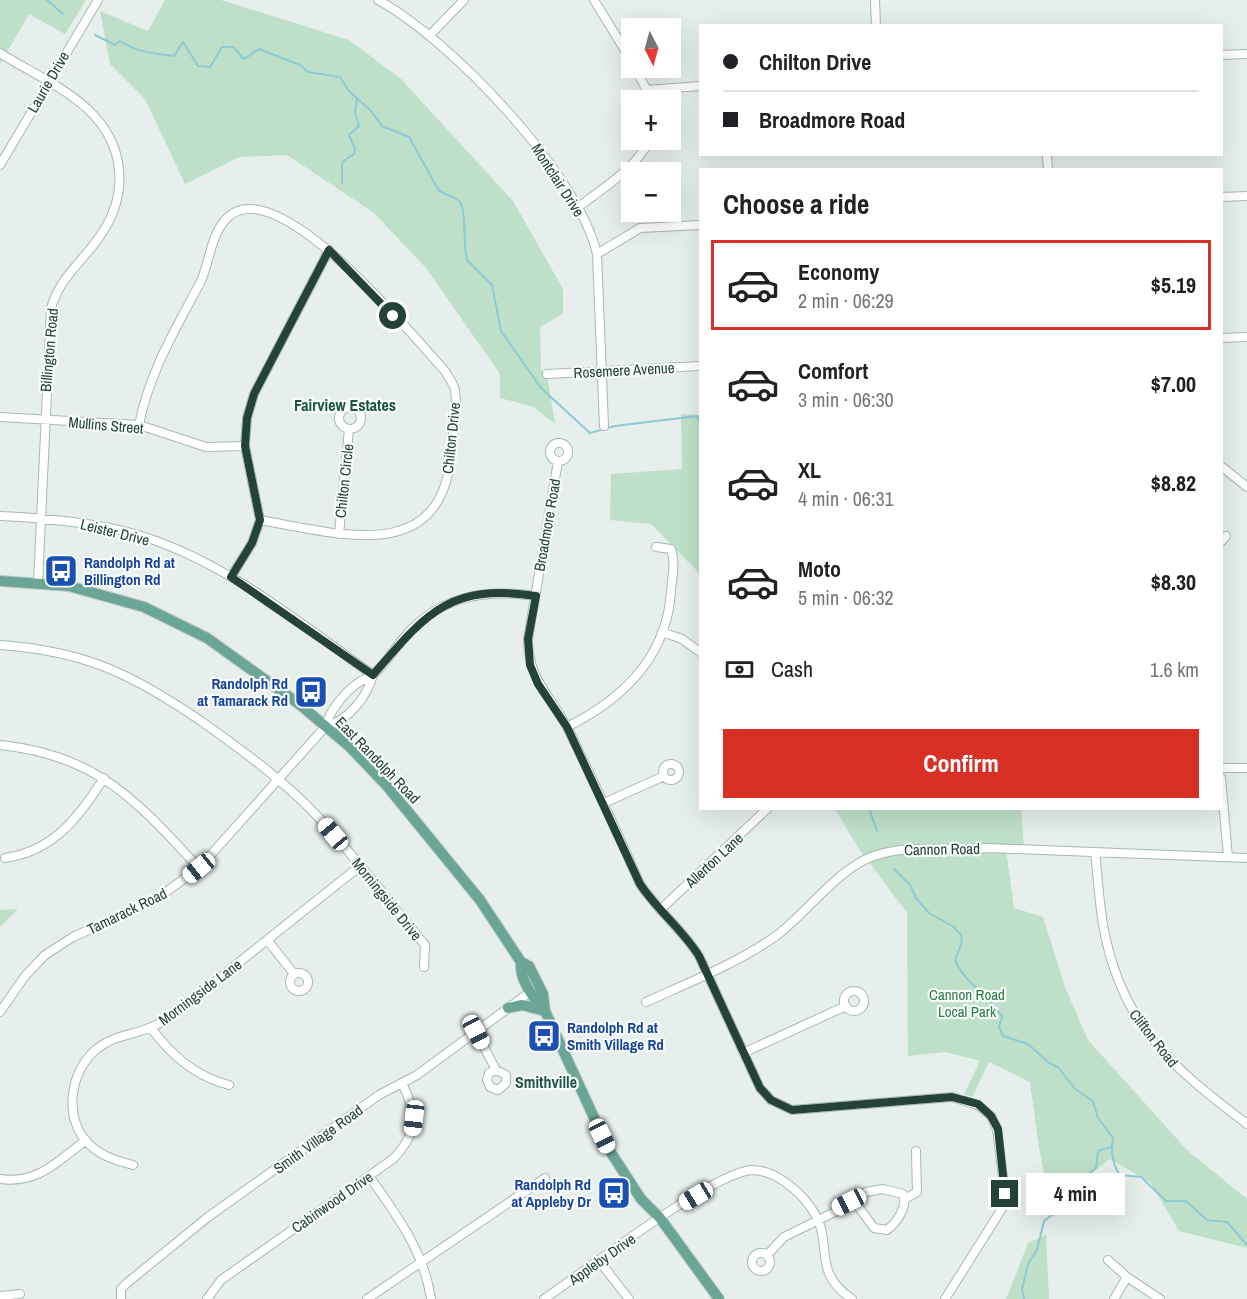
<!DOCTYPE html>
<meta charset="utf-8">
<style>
body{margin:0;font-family:"Archivo Narrow",sans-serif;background:#f2f2f2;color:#202124;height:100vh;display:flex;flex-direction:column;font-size:22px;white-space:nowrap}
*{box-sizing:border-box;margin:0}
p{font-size:20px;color:#757577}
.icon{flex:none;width:33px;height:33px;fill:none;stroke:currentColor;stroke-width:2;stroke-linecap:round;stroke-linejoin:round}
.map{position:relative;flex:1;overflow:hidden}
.panel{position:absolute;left:699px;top:168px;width:524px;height:642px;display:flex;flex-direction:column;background:#fff;border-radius:0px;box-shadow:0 6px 24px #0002}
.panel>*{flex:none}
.banner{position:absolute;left:699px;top:24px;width:524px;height:132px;border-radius:0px;box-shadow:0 6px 24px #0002;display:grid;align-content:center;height:132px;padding:0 24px;background:#fff}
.needle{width:39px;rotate:174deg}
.controls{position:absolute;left:621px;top:18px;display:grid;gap:12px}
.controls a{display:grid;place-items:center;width:60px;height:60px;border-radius:0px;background:#fff;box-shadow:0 6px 24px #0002;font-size:30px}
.end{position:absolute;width:27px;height:27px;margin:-14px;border:8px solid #24423a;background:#fff;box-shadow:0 0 0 3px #fff}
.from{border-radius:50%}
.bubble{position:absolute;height:42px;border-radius:0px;background:#fff;box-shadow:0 6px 24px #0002;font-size:20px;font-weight:800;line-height:42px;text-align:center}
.car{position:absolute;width:18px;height:36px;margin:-18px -9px;border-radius:8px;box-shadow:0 0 4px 2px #0007;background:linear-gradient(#fff 24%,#345 0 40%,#fff 0 76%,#345 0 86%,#fff 0)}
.banner b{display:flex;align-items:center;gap:21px;height:57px;font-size:22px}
.banner b+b{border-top:2px solid #e0e0e0}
.banner i{width:15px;height:15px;background:#202124}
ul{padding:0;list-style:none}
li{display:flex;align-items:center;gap:18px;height:90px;margin:0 12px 9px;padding:0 12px;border:3px solid transparent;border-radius:0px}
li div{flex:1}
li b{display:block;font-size:22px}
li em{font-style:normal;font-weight:800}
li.selected{border-color:#d93025}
li>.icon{width:54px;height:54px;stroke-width:1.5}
h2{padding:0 24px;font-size:27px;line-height:72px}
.pay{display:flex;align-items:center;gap:15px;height:66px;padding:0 24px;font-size:22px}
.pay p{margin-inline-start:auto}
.primary-button{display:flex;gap:12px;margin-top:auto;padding:12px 24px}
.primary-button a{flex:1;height:69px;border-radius:0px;background:#d93025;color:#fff;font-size:24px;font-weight:800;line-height:69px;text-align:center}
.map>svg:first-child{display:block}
.green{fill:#bfe0c8}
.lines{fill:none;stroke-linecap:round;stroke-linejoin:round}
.stream{stroke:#8ec9d4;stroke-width:2}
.minor-casing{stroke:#a8b8b2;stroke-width:10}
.major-casing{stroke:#c2cac8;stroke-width:12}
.minor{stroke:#fff;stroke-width:8}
.major{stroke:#6aa596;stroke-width:10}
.route{stroke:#24423a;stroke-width:8}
.labels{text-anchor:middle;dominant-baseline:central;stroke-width:4.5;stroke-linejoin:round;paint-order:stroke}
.street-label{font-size:15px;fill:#24423a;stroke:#f7fbf9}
.transit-label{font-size:15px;font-weight:bold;fill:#164399;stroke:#f7fbf9;text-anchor:start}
.park-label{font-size:15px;fill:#2d7a4b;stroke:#f7fbf9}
.neighbourhood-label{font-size:16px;font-weight:bold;fill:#1f5548;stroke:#f7fbf9}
</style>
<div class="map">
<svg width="1247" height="1299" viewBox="0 0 1247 1299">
<rect width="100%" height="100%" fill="#e6efeb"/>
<path class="green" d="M 0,0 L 86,0 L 65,34 L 29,14 L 0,64 Z
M 165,0 L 221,0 L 349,40 L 401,79 L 513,201 L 563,289 L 563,314 L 540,327 L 541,370 L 547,374 L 555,424 L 534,407 L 500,398 L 500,374 L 426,268 L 374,213 L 287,155 L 239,157 L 185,184 L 145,99 L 110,64 L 100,11 L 148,31 Z
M 681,414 L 700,415 L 700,574 L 651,524 L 610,520 L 611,474 L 682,469 Z
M 835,809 L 1021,809 L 1024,848 L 1006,849 L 1014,908 L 1043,917 L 1065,987 L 1088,1040 L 1187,1150 L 1247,1199 L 1247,1248 L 1179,1231 L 1150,1182 L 1110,1159 L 1089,1175 L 1053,1216 L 1039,1148 L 1030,1082 L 989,1062 L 972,1097 L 964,1094 L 980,1061 L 945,1052 L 908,1056 L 907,913 L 859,849 Z
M 18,909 L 0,927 L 0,910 Z
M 1046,1235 L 1049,1299 L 1006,1299 L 1028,1243 Z"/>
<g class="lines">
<path class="stream" d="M 47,0 L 63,14
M 95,35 L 115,45 L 120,41 C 136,52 155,54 174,56 L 183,42 L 198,66 L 210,67 L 222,47 L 233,47 L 244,59 L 259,49 L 300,65 L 308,72 L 340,77 L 349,91 L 371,111 L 382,126 L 409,137 L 438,189 C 444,196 453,195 459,201 C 467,210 463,246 467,260 L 492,285 L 501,331 L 541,388 L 590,433 L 615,426 L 697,416 L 700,422
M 342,183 L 342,162 L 354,154 L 355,149 L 349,135 L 359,126 L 355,112 L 357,99
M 869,808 L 877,831
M 894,869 L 911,886 L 916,898 L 929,913 L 954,927 L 961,935 L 962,942 L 955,960 C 965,984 990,995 1002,1017 L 999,1027 L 1003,1036 L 1028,1044 L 1049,1063 L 1058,1067 L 1075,1089 L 1093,1101 L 1098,1118 L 1113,1138 C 1111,1150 1112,1164 1120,1175 L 1141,1177 L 1166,1201 L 1186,1201 L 1207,1220 L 1227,1222 L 1247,1245
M 1024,1299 L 1022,1289 L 1028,1264 L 1037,1250 L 1044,1221 L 1066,1204 L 1082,1179 L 1096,1168 L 1098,1151 L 1111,1147"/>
<defs>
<path id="minor" d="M 378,0 C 450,39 578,173 597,254 L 604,426
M 594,0 L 632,62
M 875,0 L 876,26
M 430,35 L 464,0
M 0,53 C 47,83 112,105 119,169 C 121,192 115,214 102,233 C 85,260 60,276 51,308 L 38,583
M 1221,55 L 1247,54
M 635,68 L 652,100
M 647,90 L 700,86
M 1047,157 L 1048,170
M 0,165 L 98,0
M 1221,197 L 1247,196
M 577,208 C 603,188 635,169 650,140
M 597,254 L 640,228 L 700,225
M 1221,338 L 1247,337
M 547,374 L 700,366
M339 418a11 11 0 1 1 22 0a11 11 0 1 1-22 0Z
M 0,417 L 139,425 L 206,447 L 245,446
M 139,425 C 149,373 175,330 200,283 C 210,263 210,234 228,217 C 278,171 414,337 445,371 C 448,377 455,385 455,391 C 458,410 453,432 451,451 C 444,568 337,533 260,520
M550 452a9 9 0 1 1 18 0a9 9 0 1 1-18 0Z
M 558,461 L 528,639 C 528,681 551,695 568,729 C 593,780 617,832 640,884 C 657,910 683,930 699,956 L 760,1088 L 771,1100 L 792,1110 L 952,1097 L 978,1105 L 991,1116 L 997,1129 L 1005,1194 L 1003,1207 L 945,1299
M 1221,466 L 1247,487
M 0,516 C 46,518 91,522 135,534 C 224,560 298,622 373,675
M 339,534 L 349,429
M 1221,542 L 1226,536
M 231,577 L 252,543 L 260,520 L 245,446 L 247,418 L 254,394 L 329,250
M 662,632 L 682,639 L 700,652
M 0,645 C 85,651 132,674 201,721 C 243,751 285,781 320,819 C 357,859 390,903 425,945 L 424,967
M 326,726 C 348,721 367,697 373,675
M 567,727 C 623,699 667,657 671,591 C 672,577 676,563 671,549 L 656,547
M 0,745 C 97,755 136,800 199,868
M663 772a8 8 0 1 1 16 0a8 8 0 1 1-16 0Z
M 1221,768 L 1247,768
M 1221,778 L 1228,857
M 604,803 L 664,776
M 1095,852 C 1098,878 1099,904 1104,930 C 1123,1027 1172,1067 1247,1124
M 5,858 C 54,851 79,817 104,778
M 660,910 L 768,808
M 268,941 L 294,974
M290 982a9 9 0 1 1 18 0a9 9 0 1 1-18 0Z
M844 1001a10 10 0 1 1 20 0a10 10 0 1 1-20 0Z
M 646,1002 C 690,982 736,964 776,936 C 807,913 838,868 874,856 C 910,843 950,852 987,848 L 1247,858
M 0,1012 L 25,976 L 45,955 L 73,937 L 155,900 L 199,868 L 326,726 C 329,711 345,692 358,683 C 363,679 369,678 374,674 C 387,662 397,645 409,632 C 444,595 487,589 535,596
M 151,1028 C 172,1056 195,1076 229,1085
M 476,1032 L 496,1070 L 506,1075 L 506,1083 L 498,1090 L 490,1087 L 487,1080 L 489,1073 L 496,1070
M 743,1053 L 846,1006
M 133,1165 C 118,1161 103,1157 91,1146 C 62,1121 69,1070 98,1048 C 113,1036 132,1035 149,1028 C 158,1025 166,1019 173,1015 L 360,866
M 369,1176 C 396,1214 424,1251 431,1299
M 0,1179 C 38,1184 57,1162 86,1140
M 883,1189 L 903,1194 C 908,1207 897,1222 887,1230 L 874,1228 L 855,1202 L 866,1192 Z
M 905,1199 L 917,1192 L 916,1151
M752 1262a9 9 0 1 1 18 0a9 9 0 1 1-18 0Z
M 767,1255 L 784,1237 L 855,1202
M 1108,1260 L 1127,1277 L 1160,1299
M 600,1262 L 629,1299
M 0,1296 L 20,1294
M 121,1299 L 121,1289 L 127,1283 L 208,1217 L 379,1095 L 417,1075 L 530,992
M 207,1299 L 221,1280 L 393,1159 C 419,1132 417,1114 402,1083
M 367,1299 L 545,1178
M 544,1299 C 583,1273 713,1172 752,1170 C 774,1170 799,1190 811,1208 C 836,1242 809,1270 852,1299
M 1114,1299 L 1127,1277"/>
<path id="major" d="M 0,581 L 69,586 L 144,607 L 207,638 L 299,704 L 350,747 L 387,786 L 480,900 L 521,962 L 529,966 L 543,994 L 545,1011 L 608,1148 L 641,1199 L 660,1218 L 719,1299
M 521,962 C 519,980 533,998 545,1011
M 508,1008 L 522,1005 L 545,1011"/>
</defs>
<use href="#minor" class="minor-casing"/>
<use href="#major" class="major-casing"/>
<use href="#minor" class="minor"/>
<use href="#major" class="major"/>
</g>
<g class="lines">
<path class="route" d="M 393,316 L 329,250 L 254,394 L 247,418 L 245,446 L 260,520 L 252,543 L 231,577 L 373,675 C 426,614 448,583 536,596 L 528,639 L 530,665 L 538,684 L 567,727 L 640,884 C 657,910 683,930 699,956 L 760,1088 L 771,1100 L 792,1110 L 952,1097 L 978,1104 L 991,1116 L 998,1129 L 1005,1194"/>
</g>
<defs>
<symbol id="bus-square" viewBox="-11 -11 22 22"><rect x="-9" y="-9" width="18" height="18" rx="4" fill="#1a4fb4" stroke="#f7fbf9"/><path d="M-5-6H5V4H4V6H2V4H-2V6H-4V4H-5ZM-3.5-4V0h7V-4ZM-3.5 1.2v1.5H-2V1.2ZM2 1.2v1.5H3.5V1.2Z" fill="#fff"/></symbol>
</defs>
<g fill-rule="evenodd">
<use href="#bus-square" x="42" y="552" width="38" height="38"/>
<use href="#bus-square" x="292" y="673" width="38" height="38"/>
<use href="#bus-square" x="525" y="1017" width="38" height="38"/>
<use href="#bus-square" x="595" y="1174" width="38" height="38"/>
</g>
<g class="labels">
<g class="street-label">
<text transform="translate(48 82) rotate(-60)">Laurie Drive</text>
<text transform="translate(558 180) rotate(57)">Montclair Drive</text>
<text transform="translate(49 350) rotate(-85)">Billington Road</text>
<text transform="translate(624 370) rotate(-3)">Rosemere Avenue</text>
<text transform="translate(106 425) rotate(5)">Mullins Street</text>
<text transform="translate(451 438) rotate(-84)">Chilton Drive</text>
<text transform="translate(344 481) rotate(-84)">Chilton Circle</text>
<text transform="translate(547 525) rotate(-80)">Broadmore Road</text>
<text transform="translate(115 532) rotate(14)">Leister Drive</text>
<text transform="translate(378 760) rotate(46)">East Randolph Road</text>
<text transform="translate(942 849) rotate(-1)">Cannon Road</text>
<text transform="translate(714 860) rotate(-43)">Allerton Lane</text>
<text transform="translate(387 899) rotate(51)">Morningside Drive</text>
<text transform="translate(127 911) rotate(-26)">Tamarack Road</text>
<text transform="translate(200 992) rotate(-37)">Morningside Lane</text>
<text transform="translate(1154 1038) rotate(52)">Clifton Road</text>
<text transform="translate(318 1139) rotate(-36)">Smith Village Road</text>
<text transform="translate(332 1202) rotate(-35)">Cabinwood Drive</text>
<text transform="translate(602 1259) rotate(-35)">Appleby Drive</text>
</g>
<g class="transit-label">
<text x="84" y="562">Randolph Rd at<tspan x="84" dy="17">Billington Rd</tspan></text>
<text x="288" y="683" text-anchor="end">Randolph Rd<tspan x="288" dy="17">at Tamarack Rd</tspan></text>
<text x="567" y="1027">Randolph Rd at<tspan x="567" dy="17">Smith Village Rd</tspan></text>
<text x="591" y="1184" text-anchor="end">Randolph Rd<tspan x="591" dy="17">at Appleby Dr</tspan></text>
</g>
<g class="park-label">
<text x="967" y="994">Cannon Road<tspan x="967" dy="17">Local Park</tspan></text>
</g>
<g class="neighbourhood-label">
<text x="345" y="405">Fairview Estates</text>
<text x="546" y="1082">Smithville</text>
</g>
</g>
</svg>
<div class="controls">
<a><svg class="needle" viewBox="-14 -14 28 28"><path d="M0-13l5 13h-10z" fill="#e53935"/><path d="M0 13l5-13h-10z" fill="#757577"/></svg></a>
<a>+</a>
<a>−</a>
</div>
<i class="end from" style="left:393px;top:316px"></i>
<i class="end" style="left:1005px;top:1194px"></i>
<div class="bubble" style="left:1026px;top:1173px;width:99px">4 min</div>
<i class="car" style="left:333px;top:834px;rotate:320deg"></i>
<i class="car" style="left:199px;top:868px;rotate:231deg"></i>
<i class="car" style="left:476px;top:1032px;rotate:152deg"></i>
<i class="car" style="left:414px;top:1118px;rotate:187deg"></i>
<i class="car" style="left:602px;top:1136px;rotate:154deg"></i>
<i class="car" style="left:696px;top:1196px;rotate:239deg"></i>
<i class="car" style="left:849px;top:1202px;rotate:243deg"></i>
<div class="banner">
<b><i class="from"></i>Chilton Drive</b>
<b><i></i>Broadmore Road</b>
</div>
<section class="panel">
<h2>Choose a ride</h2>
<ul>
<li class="selected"><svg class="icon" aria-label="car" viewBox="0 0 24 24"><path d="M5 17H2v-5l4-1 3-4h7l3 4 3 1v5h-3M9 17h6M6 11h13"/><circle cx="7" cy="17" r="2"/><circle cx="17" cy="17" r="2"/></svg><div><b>Economy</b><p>2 min · 06:29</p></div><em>$5.19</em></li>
<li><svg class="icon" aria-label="car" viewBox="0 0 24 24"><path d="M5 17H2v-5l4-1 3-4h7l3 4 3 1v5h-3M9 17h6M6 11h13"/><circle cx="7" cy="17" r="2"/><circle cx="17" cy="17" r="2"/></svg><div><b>Comfort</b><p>3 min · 06:30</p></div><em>$7.00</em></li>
<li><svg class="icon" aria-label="car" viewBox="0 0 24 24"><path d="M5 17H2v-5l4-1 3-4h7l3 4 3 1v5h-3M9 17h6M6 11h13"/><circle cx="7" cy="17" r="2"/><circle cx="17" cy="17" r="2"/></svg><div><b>XL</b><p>4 min · 06:31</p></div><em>$8.82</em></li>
<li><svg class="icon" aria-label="car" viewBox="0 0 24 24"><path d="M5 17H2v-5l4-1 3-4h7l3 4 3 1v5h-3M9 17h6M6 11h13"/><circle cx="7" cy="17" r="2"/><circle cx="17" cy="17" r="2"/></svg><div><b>Moto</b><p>5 min · 06:32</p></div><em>$8.30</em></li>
</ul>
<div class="pay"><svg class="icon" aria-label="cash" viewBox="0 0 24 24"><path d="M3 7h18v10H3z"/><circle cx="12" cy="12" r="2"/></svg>Cash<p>1.6 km</p></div>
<div class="primary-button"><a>Confirm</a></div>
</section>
</div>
